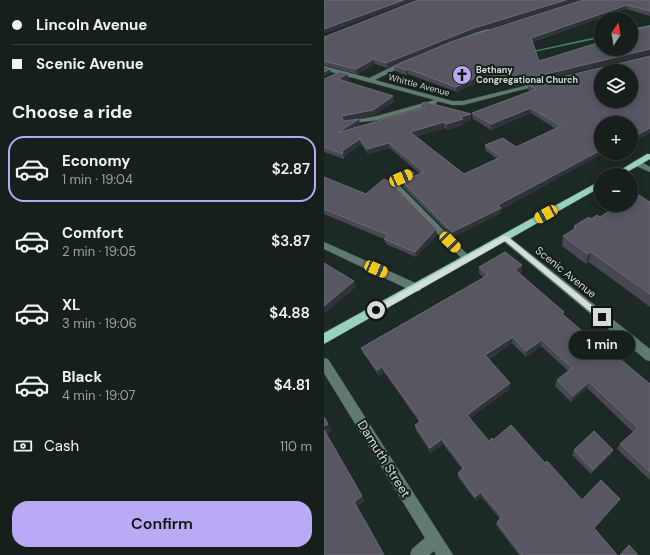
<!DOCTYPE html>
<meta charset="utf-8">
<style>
body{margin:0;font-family:"DM Sans",sans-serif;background:#1e2724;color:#f1f3f6;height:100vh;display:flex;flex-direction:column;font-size:15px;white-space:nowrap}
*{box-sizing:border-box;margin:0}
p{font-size:13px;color:#9da2a3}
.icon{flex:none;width:22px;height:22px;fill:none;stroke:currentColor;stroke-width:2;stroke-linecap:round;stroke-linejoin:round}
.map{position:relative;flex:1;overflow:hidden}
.sheet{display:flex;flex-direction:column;background:#151f1b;width:324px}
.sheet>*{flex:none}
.banner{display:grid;align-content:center;height:88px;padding:0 12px;background:#151f1b}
.needle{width:26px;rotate:12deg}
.buttons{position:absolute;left:270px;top:12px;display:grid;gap:8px}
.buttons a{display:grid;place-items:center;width:44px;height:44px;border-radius:50%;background:#151f1b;box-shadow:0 2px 10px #0003,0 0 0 1px #343d3a;font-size:20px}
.end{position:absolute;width:18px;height:18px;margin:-9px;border:5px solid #d5ddda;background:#111;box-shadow:0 0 0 2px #111}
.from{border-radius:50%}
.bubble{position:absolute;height:28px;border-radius:14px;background:#151f1b;box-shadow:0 2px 10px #0003,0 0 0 1px #343d3a;font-size:13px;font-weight:600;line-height:28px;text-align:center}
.car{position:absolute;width:12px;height:24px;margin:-12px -6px;border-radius:5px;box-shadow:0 0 3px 1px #0007;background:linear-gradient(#f5c518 24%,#345 0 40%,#f5c518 0 76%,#345 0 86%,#f5c518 0)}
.banner b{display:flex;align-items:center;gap:14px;height:38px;font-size:15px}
.banner b+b{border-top:1px solid #343d3a}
.banner i{width:10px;height:10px;background:#f1f3f6}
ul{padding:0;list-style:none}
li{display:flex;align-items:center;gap:12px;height:66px;margin:0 8px 6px;padding:0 4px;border:2px solid transparent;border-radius:16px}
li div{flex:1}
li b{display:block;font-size:15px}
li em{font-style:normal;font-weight:600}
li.current{border-color:#baaaf6}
li>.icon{width:36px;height:36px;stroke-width:1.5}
h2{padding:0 12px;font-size:18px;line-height:48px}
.pay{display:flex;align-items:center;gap:10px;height:44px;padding:0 12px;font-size:15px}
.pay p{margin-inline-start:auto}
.action{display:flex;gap:8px;margin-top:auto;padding:8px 12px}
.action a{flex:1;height:46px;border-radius:16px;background:#baaaf6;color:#111;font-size:16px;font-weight:600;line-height:46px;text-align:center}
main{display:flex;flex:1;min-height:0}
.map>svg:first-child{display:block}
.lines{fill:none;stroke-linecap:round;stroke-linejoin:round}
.stream{fill:#3e816d;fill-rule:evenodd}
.minor-casing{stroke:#3a4641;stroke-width:1}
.major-casing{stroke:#3a4641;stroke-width:1}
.minor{fill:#607a71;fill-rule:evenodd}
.major{fill:#98d1bd;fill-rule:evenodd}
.wall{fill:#494752}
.shaded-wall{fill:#30343a}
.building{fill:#585761;stroke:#6b6c74;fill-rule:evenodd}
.route{fill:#d5ddda}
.labels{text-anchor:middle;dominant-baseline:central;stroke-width:4;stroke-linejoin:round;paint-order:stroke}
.far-poi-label{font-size:9px;font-weight:bold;fill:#d5ddda;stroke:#131f1b;text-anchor:start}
.far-street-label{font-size:9px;fill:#d5ddda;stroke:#131f1b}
.street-label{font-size:11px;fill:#d5ddda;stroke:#131f1b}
.near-street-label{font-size:13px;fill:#d5ddda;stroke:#131f1b}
</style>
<main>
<section class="sheet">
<div class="banner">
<b><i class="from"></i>Lincoln Avenue</b>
<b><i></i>Scenic Avenue</b>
</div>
<h2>Choose a ride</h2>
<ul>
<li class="current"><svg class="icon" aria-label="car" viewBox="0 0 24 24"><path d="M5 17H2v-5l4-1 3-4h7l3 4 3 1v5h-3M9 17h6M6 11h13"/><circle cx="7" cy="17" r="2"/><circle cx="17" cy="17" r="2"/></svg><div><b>Economy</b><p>1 min · 19:04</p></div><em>$2.87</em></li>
<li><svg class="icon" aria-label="car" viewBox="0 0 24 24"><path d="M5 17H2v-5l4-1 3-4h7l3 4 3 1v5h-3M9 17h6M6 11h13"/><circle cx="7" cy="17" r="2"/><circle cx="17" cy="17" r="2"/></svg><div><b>Comfort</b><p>2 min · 19:05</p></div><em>$3.87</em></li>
<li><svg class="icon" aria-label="car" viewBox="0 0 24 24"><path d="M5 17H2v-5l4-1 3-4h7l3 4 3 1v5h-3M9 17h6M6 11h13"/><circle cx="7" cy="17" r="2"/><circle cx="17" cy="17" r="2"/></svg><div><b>XL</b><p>3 min · 19:06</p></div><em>$4.88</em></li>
<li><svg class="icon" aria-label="car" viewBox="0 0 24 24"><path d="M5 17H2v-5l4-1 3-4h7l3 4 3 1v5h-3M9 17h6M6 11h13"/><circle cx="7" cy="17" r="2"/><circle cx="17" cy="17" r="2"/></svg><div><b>Black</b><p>4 min · 19:07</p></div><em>$4.81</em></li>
</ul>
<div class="pay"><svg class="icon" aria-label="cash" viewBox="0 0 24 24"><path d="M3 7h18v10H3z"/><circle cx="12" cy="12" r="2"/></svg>Cash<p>110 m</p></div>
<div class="action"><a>Confirm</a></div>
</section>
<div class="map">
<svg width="326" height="555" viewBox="0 0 326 555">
<rect width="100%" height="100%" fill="#1c2924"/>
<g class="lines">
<path class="stream" d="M 326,25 L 326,27 L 307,31 L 307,29 Z
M 277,36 L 277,38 L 205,53 L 204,52 Z"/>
<defs>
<path id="minor" d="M 162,29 L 166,30 L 130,43 L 125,42 Z
M 107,48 L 109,49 L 109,51 L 51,80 L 128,101 L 139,101 L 217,82 L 220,84 L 139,105 L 128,105 L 113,101 L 113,103 L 54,120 L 21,124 L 21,122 L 53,116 L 111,100 L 0,70 L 0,66 L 45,78 Z
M 310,161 L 316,161 L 326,167 L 326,172 L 310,165 Z
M 84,171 L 87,171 L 91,173 L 73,183 L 146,257 L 148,259 L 146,261 L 140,261 L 64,182 Z
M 181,235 L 184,236 L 326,349 L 326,361 L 322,360 L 178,240 L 176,238 Z
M 0,242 L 96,285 L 97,288 L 96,291 L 88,291 L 0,249 Z
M 0,358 L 4,359 L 129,555 L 112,555 L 110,551 L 105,555 L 86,555 L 88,549 L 101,538 L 0,373 Z"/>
<path id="major" d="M 323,154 L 326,154 L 326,159 L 298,175 L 288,175 Z
M 274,182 L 277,182 L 277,187 L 0,344 L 0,333 Z"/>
</defs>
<use href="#minor" class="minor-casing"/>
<use href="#major" class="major-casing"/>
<use href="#minor" class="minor"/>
<use href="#major" class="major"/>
</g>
<path class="wall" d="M 94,0 L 255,0 L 150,33 L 129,41 L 326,0 L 326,16 L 302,9 L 208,42 L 215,61 L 326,26 L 326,54 L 192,86 L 166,76 L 133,92 L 84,74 L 82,75 L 71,71 L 70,66 L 117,46 L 63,68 L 51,64 L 33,74 L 0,65 L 0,37 Z
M 326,56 L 326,133 L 307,142 L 307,123 L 177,210 L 177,213 L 129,237 L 79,187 L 78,181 L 96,174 L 66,148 L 44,154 L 37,144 L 20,157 L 20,159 L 0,152 L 0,79 L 23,74 L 25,79 L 21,81 L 70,102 L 50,115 L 21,121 L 36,124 L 30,128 L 98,108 L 98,103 L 147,120 L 139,122 L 139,125 L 123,130 L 121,128 L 92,136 L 140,174 L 173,159 L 161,150 L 161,145 L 192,147 L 232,129 L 207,113 L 167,130 L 149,119 L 148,113 L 206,91 L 204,90 L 204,85 Z
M 0,177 L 113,235 L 92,257 L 62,244 L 60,239 L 0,214 Z
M 326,202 L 326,307 L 265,262 L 262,264 L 238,246 L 239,236 L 249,230 L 250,226 L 267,219 Z
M 155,267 L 198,272 L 196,273 L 240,312 L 239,314 L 276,346 L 326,384 L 326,480 L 293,449 L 296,444 L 309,432 L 263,388 L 247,402 L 231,386 L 233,380 L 244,371 L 217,346 L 202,357 L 188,343 L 165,359 L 186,389 L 146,418 L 165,441 L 169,440 L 221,463 L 258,500 L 293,503 L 270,528 L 293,555 L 195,555 L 172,525 L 173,522 L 176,519 L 157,496 L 152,501 L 134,477 L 134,473 L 138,469 L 119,444 L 107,453 L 92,430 L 91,425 L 95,422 L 61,373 L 55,376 L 40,354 L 37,348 L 160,278 L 155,273 Z
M 250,450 L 287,455 L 267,474 L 248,455 Z"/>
<path class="shaded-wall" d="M 80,0 L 92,0 L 0,34 L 0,29 Z
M 242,0 L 255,0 L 150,33 L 63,68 L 62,63 L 150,28 Z
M 303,5 L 302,9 L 206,42 L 207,38 Z
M 326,49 L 326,54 L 192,86 L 193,81 Z
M 50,59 L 51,64 L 33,74 L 32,69 Z
M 6,69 L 7,73 L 0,77 L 0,72 Z
M 84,69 L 84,74 L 82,75 L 82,70 Z
M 166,71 L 166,76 L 133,92 L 132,87 Z
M 23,74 L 25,79 L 15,84 L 14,79 Z
M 69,96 L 70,102 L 50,115 L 20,121 L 18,119 L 18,116 Z
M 207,108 L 207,113 L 167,130 L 167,124 Z
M 147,114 L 147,120 L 139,122 L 139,125 L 123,130 L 122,124 L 136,117 Z
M 35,119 L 36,124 L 14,139 L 13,133 Z
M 120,122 L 121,128 L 87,138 L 86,132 Z
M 326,128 L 326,133 L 307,142 L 307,138 Z
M 36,139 L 37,144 L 20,157 L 18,151 Z
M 65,143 L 66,148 L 44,154 L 43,149 Z
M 277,150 L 277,153 L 280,153 L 177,210 L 177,213 L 129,237 L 128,232 L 174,205 Z
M 112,229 L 113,235 L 92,257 L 91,252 Z
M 267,252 L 265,262 L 262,264 L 264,254 Z
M 198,265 L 198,272 L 191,276 L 191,270 Z
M 30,281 L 32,287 L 0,314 L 0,306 Z
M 189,337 L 188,343 L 161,361 L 161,355 Z
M 218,340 L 217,346 L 202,357 L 202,351 Z
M 58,367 L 61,373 L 55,376 L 53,370 Z
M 265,382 L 263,388 L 247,402 L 249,396 Z
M 186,383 L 186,389 L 144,420 L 143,415 Z
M 0,417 L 8,430 L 3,434 L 41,501 L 34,506 L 61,555 L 60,555 L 30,502 L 0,430 Z
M 118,439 L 119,444 L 107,453 L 106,448 Z
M 289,450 L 287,455 L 267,474 L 269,470 Z
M 157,492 L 157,496 L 152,501 L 151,497 Z"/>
<path class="building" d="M 0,0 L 80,0 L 0,29 Z
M 94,0 L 242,0 L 150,28 L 62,63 L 50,59 L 32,69 L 0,61 L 0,37 Z
M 259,0 L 326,0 L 326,11 L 303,5 L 207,38 L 215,61 L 277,42 L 277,49 L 307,49 L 307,32 L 326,26 L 326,49 L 193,81 L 166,71 L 132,87 L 84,69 L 82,70 L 70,66 L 127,42 Z
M 326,56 L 326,128 L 307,138 L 307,123 L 277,123 L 277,150 L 174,205 L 177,208 L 128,232 L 78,181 L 100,172 L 65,143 L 43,149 L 36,139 L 18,151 L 19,154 L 0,147 L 0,79 L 16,72 L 23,74 L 14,79 L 69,96 L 49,110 L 18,116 L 18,119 L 21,121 L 35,119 L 13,133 L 102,107 L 98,103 L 101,102 L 147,114 L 136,117 L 139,119 L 122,124 L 120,122 L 86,132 L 140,174 L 177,157 L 161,145 L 179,138 L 192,147 L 237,126 L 207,108 L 167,124 L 148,113 L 213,89 L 204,85 ZM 277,71 L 307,71 L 307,101 L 277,101 Z
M 0,67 L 6,69 L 0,72 Z
M 0,177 L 42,194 L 60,179 L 66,182 L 112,229 L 91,252 L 60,239 L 64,235 L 0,209 Z
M 313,194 L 326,202 L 326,294 L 267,252 L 264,254 L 239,236 L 252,228 L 250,226 L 265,217 L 267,219 L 273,215 L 276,217 L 295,205 L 307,205 L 307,198 Z
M 181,252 L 198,265 L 191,270 L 240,312 L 238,314 L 276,346 L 278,344 L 326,384 L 326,472 L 296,444 L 314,428 L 265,382 L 249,396 L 233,380 L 248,368 L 218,340 L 202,351 L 189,337 L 161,355 L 186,383 L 143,415 L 165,441 L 168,438 L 169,440 L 187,425 L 221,463 L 223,461 L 258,500 L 277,480 L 296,499 L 270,528 L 293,555 L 198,555 L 173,522 L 178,517 L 157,492 L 151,497 L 134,473 L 140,468 L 118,439 L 106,448 L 91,425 L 97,421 L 58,367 L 53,370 L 37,348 L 164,275 L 155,267 Z
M 0,263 L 30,281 L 0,306 Z
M 0,417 L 4,424 L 0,426 Z
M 0,430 L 38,496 L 30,502 L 60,555 L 0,555 Z
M 270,431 L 289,450 L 269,470 L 250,450 Z
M 305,545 L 314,555 L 296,555 Z"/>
<path class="route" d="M 179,236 L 183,236 L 280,315 L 280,319 L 275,319 L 181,241 L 55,312 L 50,312 L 50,308 Z"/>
<defs>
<symbol id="church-disc" viewBox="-11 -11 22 22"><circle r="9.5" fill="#baaaf6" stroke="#131f1b"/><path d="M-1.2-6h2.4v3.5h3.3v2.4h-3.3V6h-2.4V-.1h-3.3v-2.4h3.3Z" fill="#111"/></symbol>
</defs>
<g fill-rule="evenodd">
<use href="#church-disc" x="127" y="64" width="22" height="22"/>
</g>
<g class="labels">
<g class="far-poi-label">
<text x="152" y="70">Bethany<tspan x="152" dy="10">Congregational Church</tspan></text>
</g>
<g class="far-street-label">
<text transform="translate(95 85) rotate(15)">Whittle Avenue</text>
</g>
<g class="street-label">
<text transform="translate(242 272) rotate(39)">Scenic Avenue</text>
</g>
<g class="near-street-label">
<text transform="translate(60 459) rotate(58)">Damuth Street</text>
</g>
</g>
</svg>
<div class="buttons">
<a><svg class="needle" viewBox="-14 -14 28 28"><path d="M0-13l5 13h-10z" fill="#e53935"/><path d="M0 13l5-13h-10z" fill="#9da2a3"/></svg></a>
<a><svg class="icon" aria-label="layers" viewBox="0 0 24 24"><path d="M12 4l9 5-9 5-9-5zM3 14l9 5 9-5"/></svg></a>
<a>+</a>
<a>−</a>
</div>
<i class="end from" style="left:52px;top:310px"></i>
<i class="end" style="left:278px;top:317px"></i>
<div class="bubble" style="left:245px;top:331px;width:66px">1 min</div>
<i class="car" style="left:77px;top:178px;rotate:66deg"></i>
<i class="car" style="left:222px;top:214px;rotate:241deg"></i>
<i class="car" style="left:126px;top:242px;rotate:134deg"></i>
<i class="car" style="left:52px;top:269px;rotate:114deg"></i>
</div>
</main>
